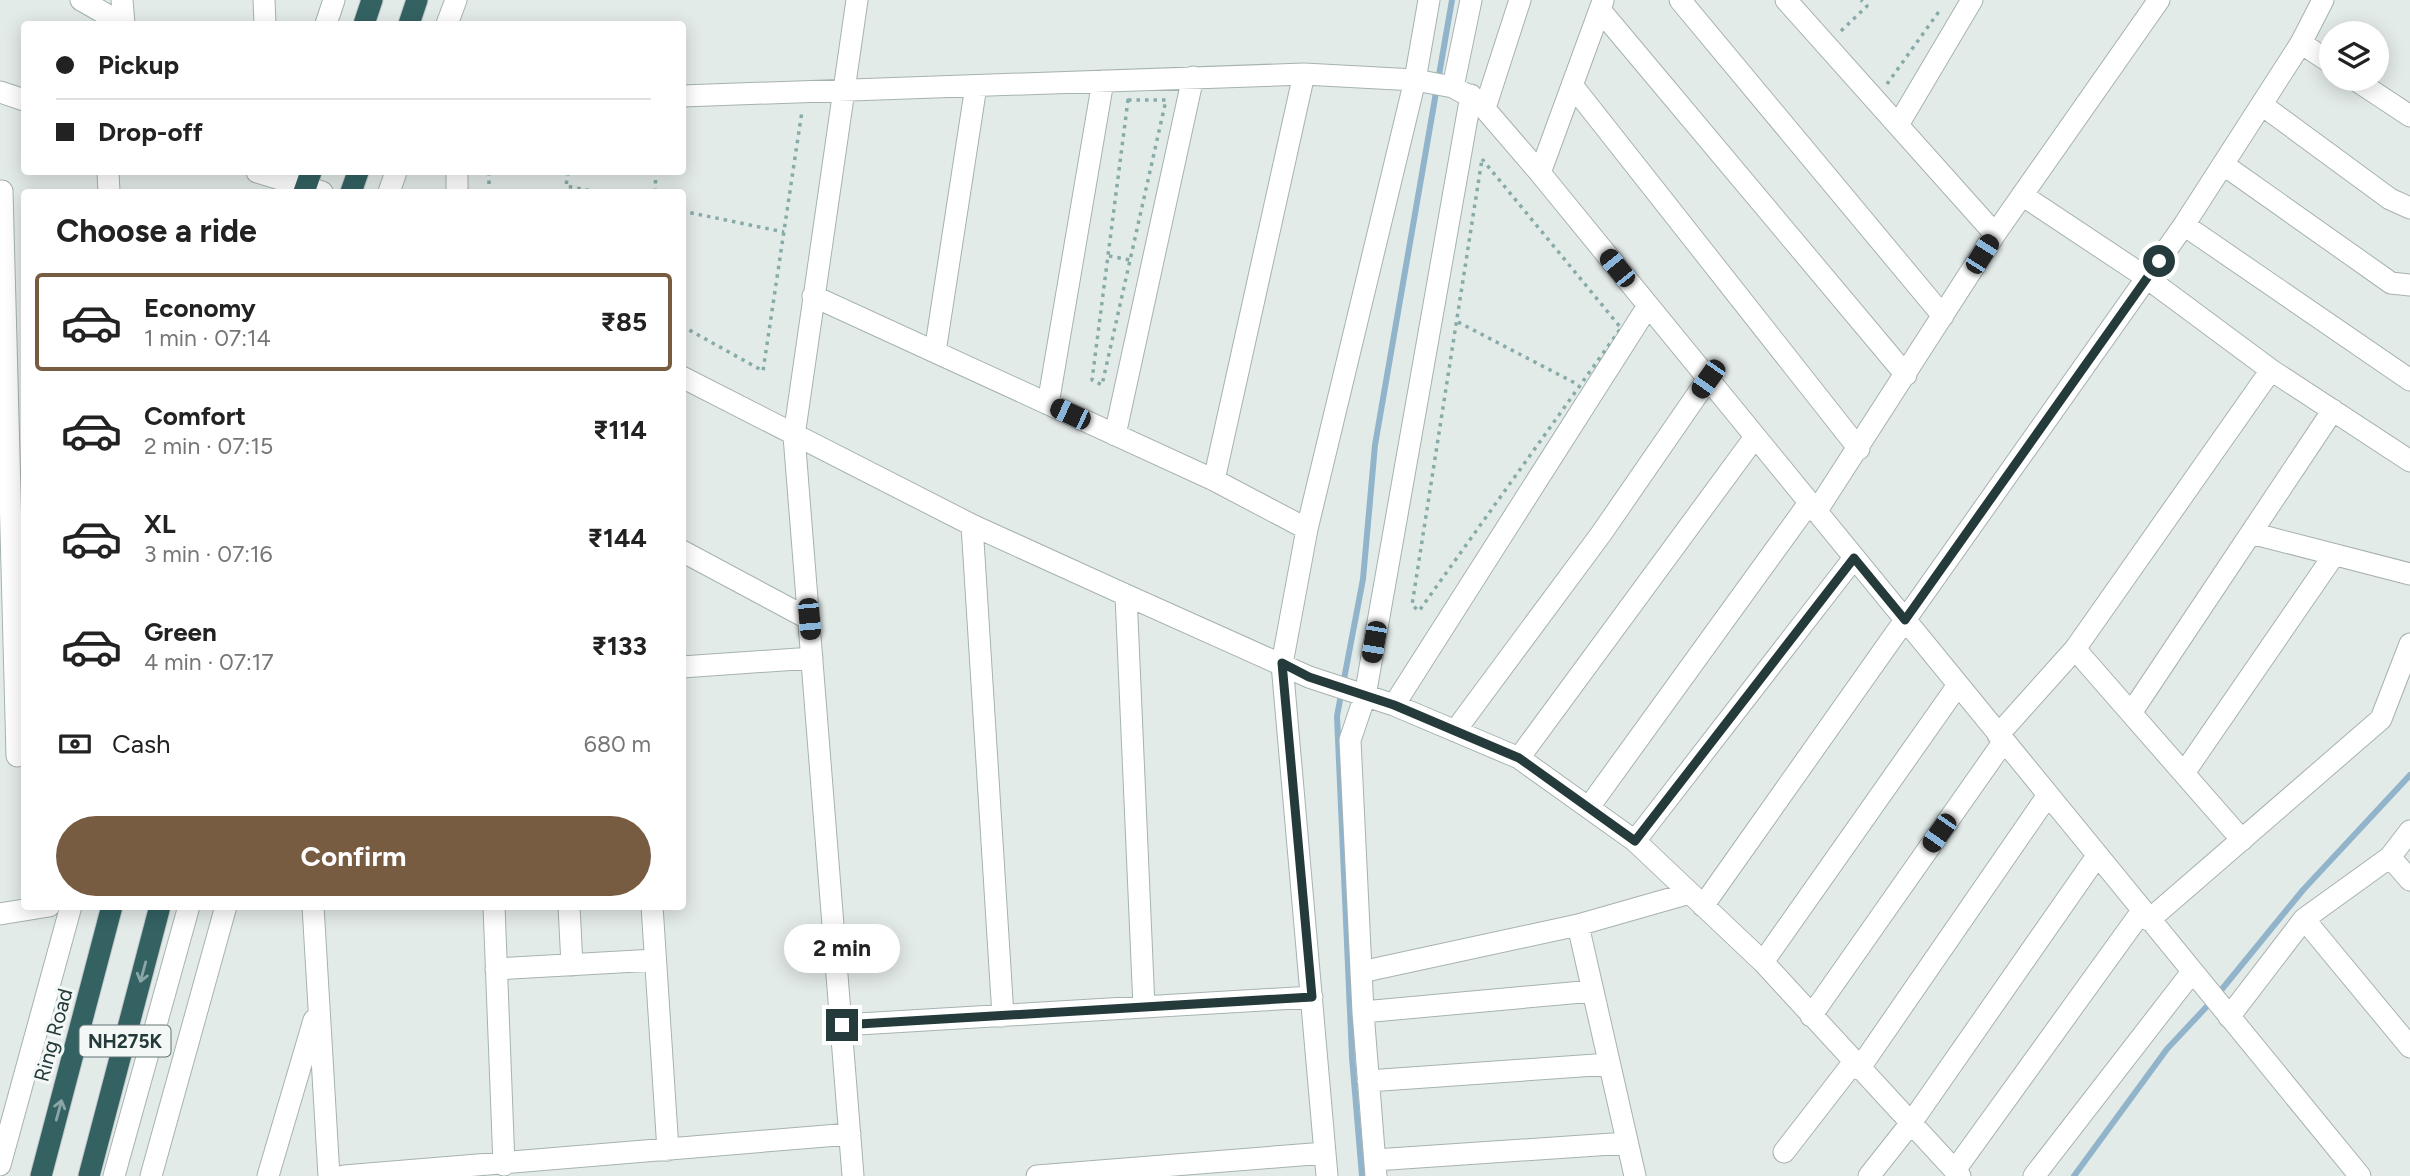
<!DOCTYPE html>
<meta charset="utf-8">
<style>
body{margin:0;font-family:Figtree,sans-serif;background:#f6f6f6;color:#222;height:100vh;display:flex;flex-direction:column;font-size:26px;white-space:nowrap}
*{box-sizing:border-box;margin:0}
p{font-size:23px;color:#767676}
.icon{flex:none;width:38px;height:38px;fill:none;stroke:currentColor;stroke-width:2;stroke-linecap:round;stroke-linejoin:round}
.map{position:relative;flex:1;overflow:hidden}
.side{position:absolute;left:21px;top:189px;width:665px;height:721px;display:flex;flex-direction:column;background:#fff;border-radius:7px;box-shadow:0 4px 18px #0003}
.side>*{flex:none}
.banner{position:absolute;left:21px;top:21px;width:665px;height:154px;border-radius:7px;box-shadow:0 4px 18px #0003;display:grid;align-content:center;height:154px;padding:0 35px;background:#fff}
.controls{position:absolute;left:2319px;top:21px;display:grid;gap:14px}
.controls a{display:grid;place-items:center;width:70px;height:70px;border-radius:50%;background:#fff;box-shadow:0 4px 18px #0003;font-size:35px}
.end{position:absolute;width:32px;height:32px;margin:-16px;border:9px solid #253a3a;background:#fff;box-shadow:0 0 0 4px #fff}
.from{border-radius:50%}
.bubble{position:absolute;height:49px;border-radius:24px;background:#fff;box-shadow:0 4px 18px #0003;font-size:23px;font-weight:700;line-height:49px;text-align:center}
.car{position:absolute;width:21px;height:42px;margin:-21px -10px;border-radius:9px;box-shadow:0 0 5px 2px #0007;background:linear-gradient(#222 24%,#8ab4d8 0 40%,#222 0 76%,#8ab4d8 0 86%,#222 0)}
.banner b{display:flex;align-items:center;gap:24px;height:66px;font-size:26px}
.banner b+b{border-top:2px solid #e0e0e0}
.banner i{width:18px;height:18px;background:#222}
ul{padding:0;list-style:none}
li{display:flex;align-items:center;gap:21px;height:98px;margin:0 14px 10px;padding:0 21px;border:4px solid transparent;border-radius:7px}
li div{flex:1}
li b{display:block;font-size:26px}
li em{font-style:normal;font-weight:700}
li.current{border-color:#785c42}
li>.icon{width:63px;height:63px;stroke-width:1.5}
h2{padding:0 35px;font-size:32px;line-height:84px}
.pay{display:flex;align-items:center;gap:18px;height:77px;padding:0 35px;font-size:26px}
.pay p{margin-inline-start:auto}
.cta{display:flex;gap:14px;margin-top:auto;padding:14px 35px}
.cta a{flex:1;height:80px;border-radius:42px;background:#785c42;color:#fff;font-size:28px;font-weight:700;line-height:80px;text-align:center}
.map>svg:first-child{display:block}
.lines{fill:none;stroke-linecap:round;stroke-linejoin:round}
.stream{stroke:#91b4ca;stroke-width:6}
.minor-casing{stroke:#a6b2b1;stroke-width:23}
.highway-casing{stroke:#c2c8c8;stroke-width:23}
.path{stroke:#87aba8;stroke-width:3.5;stroke-dasharray:3.5 5;stroke-linecap:butt}
.minor{stroke:#fff;stroke-width:21}
.highway{stroke:#346263;stroke-width:21}
.oneway{stroke:#8aa6a6}
.route{stroke:#253a3a;stroke-width:9}
.labels{text-anchor:middle;dominant-baseline:central;stroke-width:6;stroke-linejoin:round;paint-order:stroke}
.shield{fill:#f3f8f7;stroke:#637373;stroke-width:2}
.shield-label{font-size:19px;font-weight:bold;fill:#253a3a}
.street-label{font-size:21px;fill:#253a3a;stroke:#f3f8f7}
</style>
<div class="map">
<svg width="2410" height="1176" viewBox="0 0 2410 1176">
<rect width="100%" height="100%" fill="#e3ebe9"/>
<g class="lines">
<path class="stream" d="M 2218,994 L 2303,890 L 2410,775
M 1362,1176 L 1352,1057 L 1337,716 L 1363,579 L 1375,445 L 1452,0
M 2074,1176 L 2167,1049 L 2211,1002"/>
<defs>
<path id="minor" d="M 81,0 L 123,24
M 122,0 L 124,24
M 264,0 L 265,24
M 1680,0 L 1943,316
M 1786,0 L 1995,234
M 1600,10 L 1906,375
M 326,24 L 334,0
M 447,24 L 456,0
M 2301,43 L 2331,63
M 2354,79 L 2410,116
M 1572,85 L 1859,449
M 1453,87 L 1471,0
M 0,92 L 24,100
M 682,96 L 1304,74 L 1415,80 L 1453,87 L 1478,101 L 1540,173 L 2360,1176
M 2262,105 L 2390,199 L 2410,208
M 1485,108 L 1520,0
M 1898,125 L 1972,0
M 2224,165 L 2391,283 L 2410,285
M 108,172 L 109,192
M 257,172 L 322,192
M 457,172 L 457,192
M 1540,173 L 1603,1
M 2,191 L 17,756
M 389,192 L 396,172
M 2022,195 L 2147,278 L 2271,370 L 2410,461
M 2184,225 L 2410,380
M 813,296 L 1214,480 L 1307,529
M 935,352 L 976,86
M 682,377 L 972,525 L 1126,595 L 1309,677 L 1394,705 L 1519,758 L 1635,841 L 1763,962 L 1960,1176
M 1048,404 L 1103,81
M 1115,435 L 1193,77
M 1214,480 L 1304,74
M 1816,512 L 1995,234 L 2159,0
M 972,525 L 1003,1016
M 2251,533 L 2410,574
M 682,551 L 809,619
M 1126,595 L 1144,1007
M 2075,649 L 2242,840
M 682,667 L 812,658
M 1394,705 L 1648,306
M 2131,713 L 2333,410
M 1455,731 L 1601,534 L 1708,379
M 1998,735 L 2075,649 L 2271,370
M 1519,758 L 1755,437
M 2184,773 L 2334,555
M 1589,807 L 1809,503
M 1635,841 L 1854,558
M 2390,857 L 2410,880
M 313,906 L 329,1176
M 494,906 L 504,1165
M 569,906 L 572,965
M 652,906 L 668,1150
M 1703,906 L 2184,225 L 2301,43 L 2323,0
M 0,914 L 49,906
M 2304,919 L 2410,1047
M 2149,920 L 2381,719 L 2410,644
M 1578,925 L 1635,1176
M 1763,962 L 1958,685
M 496,969 L 655,960
M 1361,972 L 1578,925 L 1690,893
M 1363,1012 L 1593,991
M 1811,1016 L 2004,741
M 2229,1017 L 2304,919 L 2390,857 L 2410,831
M 842,1025 L 1312,997
M 1859,1069 L 2048,795
M 1368,1081 L 1609,1064
M 1784,1152 L 1853,1063
M 1375,1160 L 1627,1143
M 0,1165 L 71,906
M 1955,1170 L 2142,911
M 114,1176 L 189,906
M 151,1176 L 226,906
M 268,1176 L 314,1020
M 344,1176 L 850,1134
M 853,1176 L 794,436 L 857,0
M 1037,1176 L 1325,1153
M 1327,1176 L 1282,664 L 1307,529 L 1415,80 L 1429,0
M 1376,1176 L 1363,1012 L 1350,740 L 1365,696 L 1471,95
M 1869,1176 L 1911,1123 L 2097,856
M 2034,1176 L 2192,972"/>
<path id="highway" d="M 364,24 L 372,0
M 409,24 L 417,0
M 304,192 L 311,172
M 351,192 L 358,172
M 41,1176 L 112,906
M 89,1176 L 160,906"/>
</defs>
<use href="#minor" class="minor-casing"/>
<use href="#highway" class="highway-casing"/>
<path class="path" d="M 1841,31 L 1867,6 L 1861,0
M 1887,84 L 1940,10
M 1128,100 L 1166,100 L 1102,385 L 1092,380 Z
M 1482,159 L 1621,328 L 1419,611 L 1412,605 Z
M 489,172 L 489,192
M 568,172 L 566,186 L 597,192
M 655,192 L 656,172
M 682,211 L 784,232
M 1109,256 L 1130,260
M 1458,322 L 1575,383
M 682,326 L 763,371 L 802,111"/>
<use href="#minor" class="minor"/>
<use href="#highway" class="highway"/>
</g>
<defs><path id="oneway-shaft" d="M-6 0H5M1.5-3L5.5 0L1.5 3" fill="none" stroke-width="1.6" stroke-linecap="round" stroke-linejoin="round" transform="scale(1.75)"/></defs>
<g class="oneway">
<use href="#oneway-shaft" transform="translate(143 972) rotate(105)"/>
<use href="#oneway-shaft" transform="translate(59 1110) rotate(-75)"/>
</g>
<g class="lines">
<path class="route" d="M 842,1025 L 1312,997 L 1282,663 L 1309,677 L 1394,705 L 1519,758 L 1635,841 L 1854,558 L 1905,620 L 2159,261"/>
</g>
<g class="labels">
<rect class="shield" x="79.5" y="1025.5" width="91" height="31" rx="5"/>
<g class="shield-label">
<text x="125" y="1041">NH275K</text>
</g>
<g class="street-label">
<text transform="translate(53 1035) rotate(-75)">Ring Road</text>
</g>
</g>
</svg>
<div class="controls">
<a><svg class="icon" aria-label="layers" viewBox="0 0 24 24"><path d="M12 4l9 5-9 5-9-5zM3 14l9 5 9-5"/></svg></a>
</div>
<i class="end from" style="left:2159px;top:261px"></i>
<i class="end" style="left:842px;top:1025px"></i>
<div class="bubble" style="left:784px;top:924px;width:116px">2 min</div>
<i class="car" style="left:1982px;top:254px;rotate:32deg"></i>
<i class="car" style="left:1617px;top:268px;rotate:321deg"></i>
<i class="car" style="left:1708px;top:379px;rotate:215deg"></i>
<i class="car" style="left:1070px;top:414px;rotate:295deg"></i>
<i class="car" style="left:809px;top:619px;rotate:175deg"></i>
<i class="car" style="left:1374px;top:642px;rotate:190deg"></i>
<i class="car" style="left:1939px;top:833px;rotate:215deg"></i>
<div class="banner">
<b><i class="from"></i>Pickup</b>
<b><i></i>Drop-off</b>
</div>
<section class="side">
<h2>Choose a ride</h2>
<ul>
<li class="current"><svg class="icon" aria-label="car" viewBox="0 0 24 24"><path d="M5 17H2v-5l4-1 3-4h7l3 4 3 1v5h-3M9 17h6M6 11h13"/><circle cx="7" cy="17" r="2"/><circle cx="17" cy="17" r="2"/></svg><div><b>Economy</b><p>1 min · 07:14</p></div><em>₹85</em></li>
<li><svg class="icon" aria-label="car" viewBox="0 0 24 24"><path d="M5 17H2v-5l4-1 3-4h7l3 4 3 1v5h-3M9 17h6M6 11h13"/><circle cx="7" cy="17" r="2"/><circle cx="17" cy="17" r="2"/></svg><div><b>Comfort</b><p>2 min · 07:15</p></div><em>₹114</em></li>
<li><svg class="icon" aria-label="car" viewBox="0 0 24 24"><path d="M5 17H2v-5l4-1 3-4h7l3 4 3 1v5h-3M9 17h6M6 11h13"/><circle cx="7" cy="17" r="2"/><circle cx="17" cy="17" r="2"/></svg><div><b>XL</b><p>3 min · 07:16</p></div><em>₹144</em></li>
<li><svg class="icon" aria-label="car" viewBox="0 0 24 24"><path d="M5 17H2v-5l4-1 3-4h7l3 4 3 1v5h-3M9 17h6M6 11h13"/><circle cx="7" cy="17" r="2"/><circle cx="17" cy="17" r="2"/></svg><div><b>Green</b><p>4 min · 07:17</p></div><em>₹133</em></li>
</ul>
<div class="pay"><svg class="icon" aria-label="cash" viewBox="0 0 24 24"><path d="M3 7h18v10H3z"/><circle cx="12" cy="12" r="2"/></svg>Cash<p>680 m</p></div>
<div class="cta"><a>Confirm</a></div>
</section>
</div>
